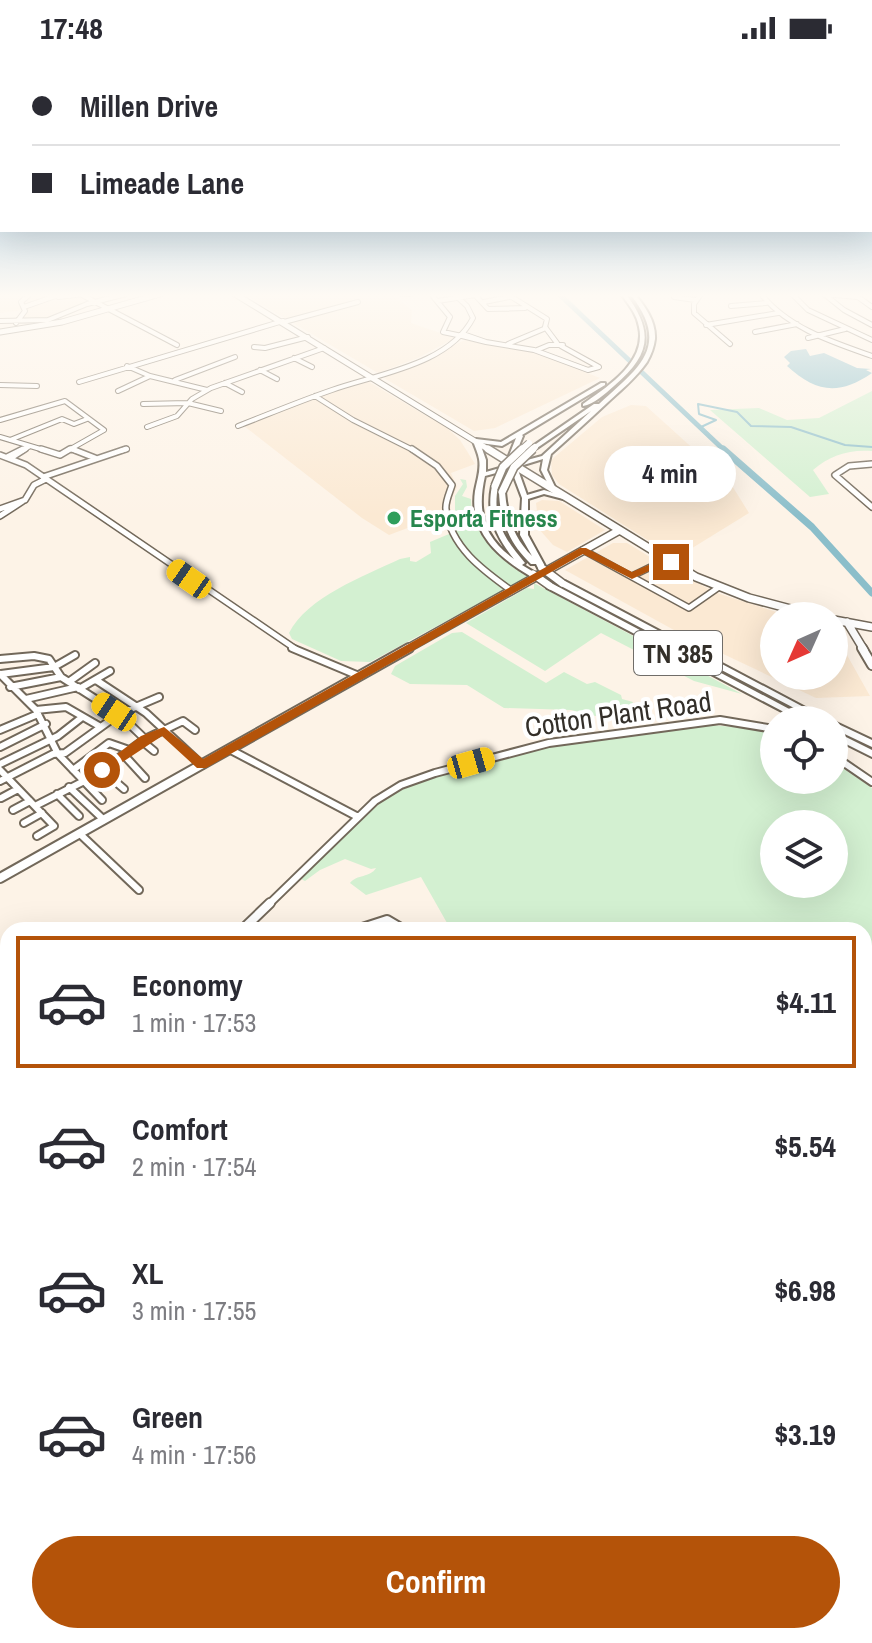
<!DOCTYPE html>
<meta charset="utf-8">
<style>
body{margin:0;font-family:"Archivo Narrow",sans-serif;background:#f2f2f3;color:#2b2b33;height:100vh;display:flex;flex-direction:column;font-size:30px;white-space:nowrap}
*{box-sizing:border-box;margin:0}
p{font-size:26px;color:#7c7c81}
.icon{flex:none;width:44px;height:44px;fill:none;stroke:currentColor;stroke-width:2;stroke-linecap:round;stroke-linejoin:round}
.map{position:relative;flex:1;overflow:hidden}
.details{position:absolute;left:0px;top:866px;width:872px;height:722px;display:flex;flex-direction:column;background:#fff;border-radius:24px 24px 0 0;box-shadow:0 8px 32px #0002}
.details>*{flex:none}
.banner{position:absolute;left:0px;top:0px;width:872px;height:176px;box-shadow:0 8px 32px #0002;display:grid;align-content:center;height:176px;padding:0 32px;background:#fff}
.needle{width:52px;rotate:225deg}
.tools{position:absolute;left:760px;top:546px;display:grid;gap:16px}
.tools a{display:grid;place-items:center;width:88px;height:88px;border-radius:50%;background:#fff;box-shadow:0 8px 32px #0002;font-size:40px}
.end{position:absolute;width:36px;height:36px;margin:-18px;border:10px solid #b45309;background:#fff;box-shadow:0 0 0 4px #fff}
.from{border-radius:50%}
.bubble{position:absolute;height:56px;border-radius:28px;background:#fff;box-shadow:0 8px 32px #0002;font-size:26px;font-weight:800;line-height:56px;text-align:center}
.car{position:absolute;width:24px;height:48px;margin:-24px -12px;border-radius:10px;box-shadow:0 0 6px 2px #0007;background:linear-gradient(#f5c518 24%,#345 0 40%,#f5c518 0 76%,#345 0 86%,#f5c518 0)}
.banner b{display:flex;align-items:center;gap:28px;height:76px;font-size:30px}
.banner b+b{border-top:2px solid #e1e1e2}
.banner i{width:20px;height:20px;background:#2b2b33}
ul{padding:14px 0 0;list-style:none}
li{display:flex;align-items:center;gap:24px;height:132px;margin:0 16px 12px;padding:0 16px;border:4px solid transparent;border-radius:0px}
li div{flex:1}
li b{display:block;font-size:30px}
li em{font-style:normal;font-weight:800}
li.current{border-color:#b45309}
li>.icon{width:72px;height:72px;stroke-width:1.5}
.button{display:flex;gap:16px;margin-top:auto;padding:16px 32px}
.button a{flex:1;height:92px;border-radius:48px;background:#b45309;color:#fff;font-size:32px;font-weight:800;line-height:92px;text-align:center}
.status{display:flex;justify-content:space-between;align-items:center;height:56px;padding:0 40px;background:#fff;direction:ltr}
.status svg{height:22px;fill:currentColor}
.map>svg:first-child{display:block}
.built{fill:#fbe9d3}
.green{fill:#d3f0d1;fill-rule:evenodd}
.water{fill:#8bbeca}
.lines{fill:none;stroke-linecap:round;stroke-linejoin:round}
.stream{stroke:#8bbeca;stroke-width:2}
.river-far1{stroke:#8bbeca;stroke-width:5}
.river{stroke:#8bbeca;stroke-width:7}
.minor-far4-casing{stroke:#72685a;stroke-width:6}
.minor-far3-casing{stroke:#72685a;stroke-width:8}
.minor-far2-casing{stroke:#72685a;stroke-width:10}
.minor-far1-casing{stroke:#72685a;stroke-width:12}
.minor-casing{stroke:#72685a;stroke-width:15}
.major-far2-casing{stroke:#72685a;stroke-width:7}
.major-far1-casing{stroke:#72685a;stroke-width:10}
.major-casing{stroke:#72685a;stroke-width:12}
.highway-casing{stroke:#72685a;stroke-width:4}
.minor-far4{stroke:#fff;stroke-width:4}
.minor-far3{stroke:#fff;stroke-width:5}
.minor-far2{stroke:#fff;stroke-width:6}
.minor-far1{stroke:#fff;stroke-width:8}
.minor{stroke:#fff;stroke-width:11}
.major-far2{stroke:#fff;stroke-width:5}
.major-far1{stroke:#fff;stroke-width:7}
.major{stroke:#fff;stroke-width:8}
.highway{fill:#fff;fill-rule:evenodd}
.highway-bridge-far1-casing{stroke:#72685a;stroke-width:8;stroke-linecap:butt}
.highway-bridge-casing{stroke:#72685a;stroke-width:10;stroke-linecap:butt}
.highway-bridge-far1{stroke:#fff;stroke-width:6}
.highway-bridge{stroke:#fff;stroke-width:7}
.route{fill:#b45309}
.leisure-dot{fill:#2e9e5b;stroke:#fff;stroke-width:3}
.labels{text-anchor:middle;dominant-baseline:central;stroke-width:8;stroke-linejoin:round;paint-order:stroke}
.far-leisure-label{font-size:24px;font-weight:bold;fill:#27864d;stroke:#fff;text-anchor:start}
.shield{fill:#fff;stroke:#706d69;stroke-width:2}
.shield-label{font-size:26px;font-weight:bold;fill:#332f29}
.street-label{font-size:28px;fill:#332f29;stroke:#fff}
</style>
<div class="status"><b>17:48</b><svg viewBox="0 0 49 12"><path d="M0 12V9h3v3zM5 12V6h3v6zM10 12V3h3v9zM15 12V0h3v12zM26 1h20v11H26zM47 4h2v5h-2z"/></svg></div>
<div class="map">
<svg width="872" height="1587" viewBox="0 0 872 1587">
<rect width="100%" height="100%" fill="#fdf3e7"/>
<path class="built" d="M 0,238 L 128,238 L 87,248 L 56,263 L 12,267 L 23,254 L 0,257 Z
M 244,238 L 391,238 L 412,254 L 411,267 L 455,282 L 418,302 L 378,317 Z
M 465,284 L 537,297 L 600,322 L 495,372 L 474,375 L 384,322 Z
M 369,326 L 447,372 L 460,384 L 475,408 L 451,417 L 457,431 L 451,444 L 450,456 L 389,479 L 362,462 L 244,370 L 337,334 Z
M 631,349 L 646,350 L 729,425 L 749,457 L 676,502 L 559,428 L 552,419 L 551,404 L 602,361 Z
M 542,444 L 559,445 L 605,474 L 567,496 L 553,489 L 539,473 L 536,447 Z
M 613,487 L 627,487 L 676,517 L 720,538 L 789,560 L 774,560 L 774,620 L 834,620 L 834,576 L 870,640 L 816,642 L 683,579 L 565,514 Z"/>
<path class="green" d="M 872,335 L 872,395 C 850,393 830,399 813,414 L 829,438 L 810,441 L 710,354 L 759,352 L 787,364 L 819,362 Z
M 460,423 L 466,424 L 467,431 L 462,440 L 471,443 C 472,480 499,503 528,521 L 370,606 L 341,605 L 292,583 L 289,577 C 307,541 364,520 400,503 L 410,501 L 410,505 L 416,506 L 431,497 L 430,486 L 449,478 L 455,471 L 455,440 L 463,428 Z
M 534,527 L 742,638 L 694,625 L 601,577 L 545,615 L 466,567 L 527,532 L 534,533 Z
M 462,576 L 546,627 L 564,616 L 587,628 L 595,626 L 621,639 L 622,643 L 633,646 L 630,652 L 633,656 L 608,663 L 571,654 L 504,652 L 467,629 L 410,628 L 391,618 L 395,610 L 452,577 Z
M 711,669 L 756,673 L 774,678 L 774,724 L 834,724 L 834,706 L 872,732 L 872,1394 L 864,1398 L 864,874 L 451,874 L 421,821 L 366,839 L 350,827 C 357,818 370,822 376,812 L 371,813 L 345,803 L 320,814 L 305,825 L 299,822 L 383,744 L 419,725 L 530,694 ZM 774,768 L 834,768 L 834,828 L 774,828 Z"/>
<path class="water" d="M 806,293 L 810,300 L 824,297 L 857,312 L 871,313 L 866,314 L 872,317 C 837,341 815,335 787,310 L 790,307 L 784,301 L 791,295 Z"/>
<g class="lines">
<path class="stream" d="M 701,371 L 716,364 L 699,358 L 698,348 L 737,356 L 751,370 L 791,371 L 845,389 L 872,391"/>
<path class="river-far1" d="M 559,238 L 725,395"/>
<path class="river" d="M 723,393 L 812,471 L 872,537"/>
<defs>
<path id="minor-far4" d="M 403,238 L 410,238
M 431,238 L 450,261 L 443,276 L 462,280
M 474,238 L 488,253 L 525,252
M 507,238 L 547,263 L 545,271 L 557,287
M 701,238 L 694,248 L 694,257 L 730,288
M 761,238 C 788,272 832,286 872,300
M 792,238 L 808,254 L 872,284
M 824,238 L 844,254 L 872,269
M 824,238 L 858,241 L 872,251
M 82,239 L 177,289
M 58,241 L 84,238
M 674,241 L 695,244
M 438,245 L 475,239
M 484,246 L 509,241
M 731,250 L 766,247
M 24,251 L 61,238
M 0,265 L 48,264 L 87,248 L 126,238
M 284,266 L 358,246
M 16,267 L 25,255 L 21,246 L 30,238
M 706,269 L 778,257
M 755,276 L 797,268
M 462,280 L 486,286 L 463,278
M 808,282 L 845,273
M 486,286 L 534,294 L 588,314 L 599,311 L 561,290
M 508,288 L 546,272
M 254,291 L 265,292 L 308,281
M 537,294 L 549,289 L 563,289
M 294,302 L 312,311
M 127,310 L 150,320 L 207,334
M 260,314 L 277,323
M 175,324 L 235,301
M 79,326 L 283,265
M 225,327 L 242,336
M 0,329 L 37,330
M 118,335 L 150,320
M 315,340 L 353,364 L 415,395
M 143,348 L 188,347 L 221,355
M 0,364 L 65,345 L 104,374 L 67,395
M 238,370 C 269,358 300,345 332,334 C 377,318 449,309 473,262 L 467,250 L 454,238
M 147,371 L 177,360 L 192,343 L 211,332 L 324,292
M 0,381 L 47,395
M 10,384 L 62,363 L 74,368 L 87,363
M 71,393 L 77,395
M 19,395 L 30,390 L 22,395
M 120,395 L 127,393"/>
<path id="minor-far3" d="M 41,393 L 60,399 L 70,393
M 72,393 L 95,402
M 412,393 L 437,410 L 452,429 C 450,436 445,446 446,453 C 450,491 484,515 512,535
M 0,399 L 26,409 L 297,594
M 7,401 L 23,393
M 11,402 L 25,393
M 872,408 L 849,410 L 835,419 L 872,451
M 43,421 L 126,393
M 0,453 L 25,444 L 34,429 L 46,423
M 0,460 L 23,445
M 583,494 L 689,552 L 719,531
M 632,520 L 667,503"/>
<path id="minor-far2" d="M 292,592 L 359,620
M 0,603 L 34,600 L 49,603 L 61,621 L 119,658 L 145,683
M 0,618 L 36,654 L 58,698 L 102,744
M 1,618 L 54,611 L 75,599
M 96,624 L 146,657 L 202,709
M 70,625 L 95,607
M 10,631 L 61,621
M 79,633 L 110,615
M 26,643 L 78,631
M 36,654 L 66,651 L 99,670
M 0,674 L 38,658
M 142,685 L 154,695
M 0,691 L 46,668
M 229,693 L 358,761
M 123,698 L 145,722
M 834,700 L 872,726
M 0,708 L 58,680 L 81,662
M 0,714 L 54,770 L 37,780
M 73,714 L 109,687 L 129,694
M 102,714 L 124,733
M 0,725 L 53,698 L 65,697 L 119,658 L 159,641
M 69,731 L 104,764
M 57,738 L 79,760
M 1,742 L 18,733
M 35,750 L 94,720 L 145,683 L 183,665 L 195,674
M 13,754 L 30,745
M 24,767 L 42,757
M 80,778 L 139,834
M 268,849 L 375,745 L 401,729 L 435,717 L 549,687 L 720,664 L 774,673"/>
<path id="minor-far1" d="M 242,874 L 270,847
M 356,874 L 387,864 L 404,874
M 0,1099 L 8,1091"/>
<path id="minor" d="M 864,1414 L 872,1410
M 864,1441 L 872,1437
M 0,1486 L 8,1488
M 864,1512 L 872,1508
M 864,1573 L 872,1585
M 520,1580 L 524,1587
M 788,1580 L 791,1587
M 239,1587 L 244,1580
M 373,1587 L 377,1580
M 475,1587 L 481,1580
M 562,1587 L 569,1580
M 601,1587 L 608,1580"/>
<path id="major-far2" d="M 235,238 L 491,395
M 0,276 L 62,266 L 160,238"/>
<path id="major-far1" d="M 488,393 L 696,521 L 749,542 L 817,560
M 834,564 L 872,571
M 847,566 L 864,594
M 405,594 L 618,475"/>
<path id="major" d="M 862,592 L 872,609
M 0,822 L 409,592"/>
<path id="highway" d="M 621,238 L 626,238 C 654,276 651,299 614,330 C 605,338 594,348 583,350 L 583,348 C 607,331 647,306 639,271 C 637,258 628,248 621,238 Z
M 630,238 L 635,238 C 645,251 656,265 655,283 C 654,291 651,299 647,306 C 636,322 621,334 607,347 C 589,364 570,381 551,398 L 547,414 L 556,433 L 555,434 L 551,434 L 541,414 L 543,403 L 517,411 L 527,439 L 544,434 L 570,442 L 567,444 L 544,438 L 528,443 L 528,479 L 546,512 L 545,514 L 539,514 L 536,508 L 531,508 C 510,488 500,465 499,436 L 502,434 L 505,436 C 507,461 514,482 532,500 L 520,479 L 522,442 L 511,413 L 485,420 C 477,455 483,481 514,503 C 496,481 486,459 492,430 L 495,428 L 498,430 C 492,464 504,482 525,507 L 522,509 L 537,518 L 533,520 L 530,520 C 498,501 469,476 475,435 C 477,424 481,414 479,403 C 478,397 475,391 473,385 L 476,383 L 501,386 L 601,327 L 605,327 L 605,329 L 522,379 L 523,380 L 514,402 L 516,407 L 542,400 L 591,355 L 537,392 L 533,392 L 533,390 L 594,348 L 599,348 C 638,312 672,291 630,238 ZM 516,382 L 508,402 L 510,409 L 486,416 L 486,404 L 480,387 L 502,390 Z
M 559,525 L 565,525 L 828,664 L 817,664 L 559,529 Z
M 547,528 L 553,528 L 810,664 L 799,664 L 547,532 Z
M 834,666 L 872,684 L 872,691 L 834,673 Z
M 834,675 L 872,694 L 872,701 L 834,682 Z"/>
</defs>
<use href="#minor-far4" class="minor-far4-casing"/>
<use href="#minor-far3" class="minor-far3-casing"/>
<use href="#minor-far2" class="minor-far2-casing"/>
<use href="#minor-far1" class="minor-far1-casing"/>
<use href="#minor" class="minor-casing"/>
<use href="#major-far2" class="major-far2-casing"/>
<use href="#major-far1" class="major-far1-casing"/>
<use href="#major" class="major-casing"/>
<use href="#highway" class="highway-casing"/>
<use href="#minor-far4" class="minor-far4"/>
<use href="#minor-far3" class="minor-far3"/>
<use href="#minor-far2" class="minor-far2"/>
<use href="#minor-far1" class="minor-far1"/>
<use href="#minor" class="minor"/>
<use href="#major-far2" class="major-far2"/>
<use href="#major-far1" class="major-far1"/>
<use href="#major" class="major"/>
<use href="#highway" class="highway"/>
<defs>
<path id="highway-bridge-far1" d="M 520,395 L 529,387
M 531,395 L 535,391"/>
<path id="highway-bridge" d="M 495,430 L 503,411 L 522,393
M 502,436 L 514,411 L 533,393
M 542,512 L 562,527
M 533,518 L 550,530"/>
</defs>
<use href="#highway-bridge-far1" class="highway-bridge-far1-casing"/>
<use href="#highway-bridge" class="highway-bridge-casing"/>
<use href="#highway-bridge-far1" class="highway-bridge-far1"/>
<use href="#highway-bridge" class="highway-bridge"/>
</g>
<linearGradient id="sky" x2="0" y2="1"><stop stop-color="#83b8dc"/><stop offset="0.52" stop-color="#fefaf4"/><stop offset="1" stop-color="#fefaf4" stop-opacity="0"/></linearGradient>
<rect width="872" height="460" fill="url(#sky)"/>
<path class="route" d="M 580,492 L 586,492 L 632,516 L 667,501 L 676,506 L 666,507 L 632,523 L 583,498 L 206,712 L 197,712 L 162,680 L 106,717 L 96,714 L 141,680 L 164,671 L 203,703 Z"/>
<circle class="leisure-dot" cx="394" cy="462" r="8"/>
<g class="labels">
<g class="far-leisure-label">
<text x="410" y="462">Esporta Fitness</text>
</g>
<rect class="shield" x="634" y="575" width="88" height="44" rx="6"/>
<g class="shield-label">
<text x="678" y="597">TN 385</text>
</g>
<g class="street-label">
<text transform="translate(618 658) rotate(-8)">Cotton Plant Road</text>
</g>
</g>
</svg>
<div class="tools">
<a><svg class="needle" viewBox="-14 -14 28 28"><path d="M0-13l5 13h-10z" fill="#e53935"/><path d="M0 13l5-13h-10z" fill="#7c7c81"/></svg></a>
<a><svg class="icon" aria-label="locate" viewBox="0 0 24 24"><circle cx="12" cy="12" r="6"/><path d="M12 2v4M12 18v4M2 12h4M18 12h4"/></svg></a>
<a><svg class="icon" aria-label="layers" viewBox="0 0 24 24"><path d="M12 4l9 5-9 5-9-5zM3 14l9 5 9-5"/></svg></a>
</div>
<i class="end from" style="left:102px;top:714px"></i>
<i class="end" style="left:671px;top:506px"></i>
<div class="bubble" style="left:604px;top:390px;width:132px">4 min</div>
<i class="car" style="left:189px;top:523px;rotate:305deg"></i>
<i class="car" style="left:114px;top:656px;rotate:304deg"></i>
<i class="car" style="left:471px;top:707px;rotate:74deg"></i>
<div class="banner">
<b><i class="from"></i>Millen Drive</b>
<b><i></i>Limeade Lane</b>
</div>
<section class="details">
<ul>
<li class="current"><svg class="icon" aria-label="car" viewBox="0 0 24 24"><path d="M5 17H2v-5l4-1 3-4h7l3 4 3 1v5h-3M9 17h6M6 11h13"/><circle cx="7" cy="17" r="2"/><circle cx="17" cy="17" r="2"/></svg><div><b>Economy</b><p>1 min · 17:53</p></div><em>$4.11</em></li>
<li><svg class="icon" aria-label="car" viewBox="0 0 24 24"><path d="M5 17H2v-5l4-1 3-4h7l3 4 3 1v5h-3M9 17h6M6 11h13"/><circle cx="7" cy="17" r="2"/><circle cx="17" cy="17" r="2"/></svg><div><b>Comfort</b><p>2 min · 17:54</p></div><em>$5.54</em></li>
<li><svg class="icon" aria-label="car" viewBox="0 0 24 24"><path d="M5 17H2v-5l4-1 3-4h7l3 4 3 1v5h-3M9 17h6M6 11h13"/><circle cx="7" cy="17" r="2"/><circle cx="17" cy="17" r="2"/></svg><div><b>XL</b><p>3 min · 17:55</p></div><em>$6.98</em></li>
<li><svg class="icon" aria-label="car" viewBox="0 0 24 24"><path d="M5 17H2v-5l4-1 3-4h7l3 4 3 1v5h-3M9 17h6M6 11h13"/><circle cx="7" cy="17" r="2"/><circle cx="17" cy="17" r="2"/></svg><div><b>Green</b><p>4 min · 17:56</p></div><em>$3.19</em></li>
</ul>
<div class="button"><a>Confirm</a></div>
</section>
</div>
